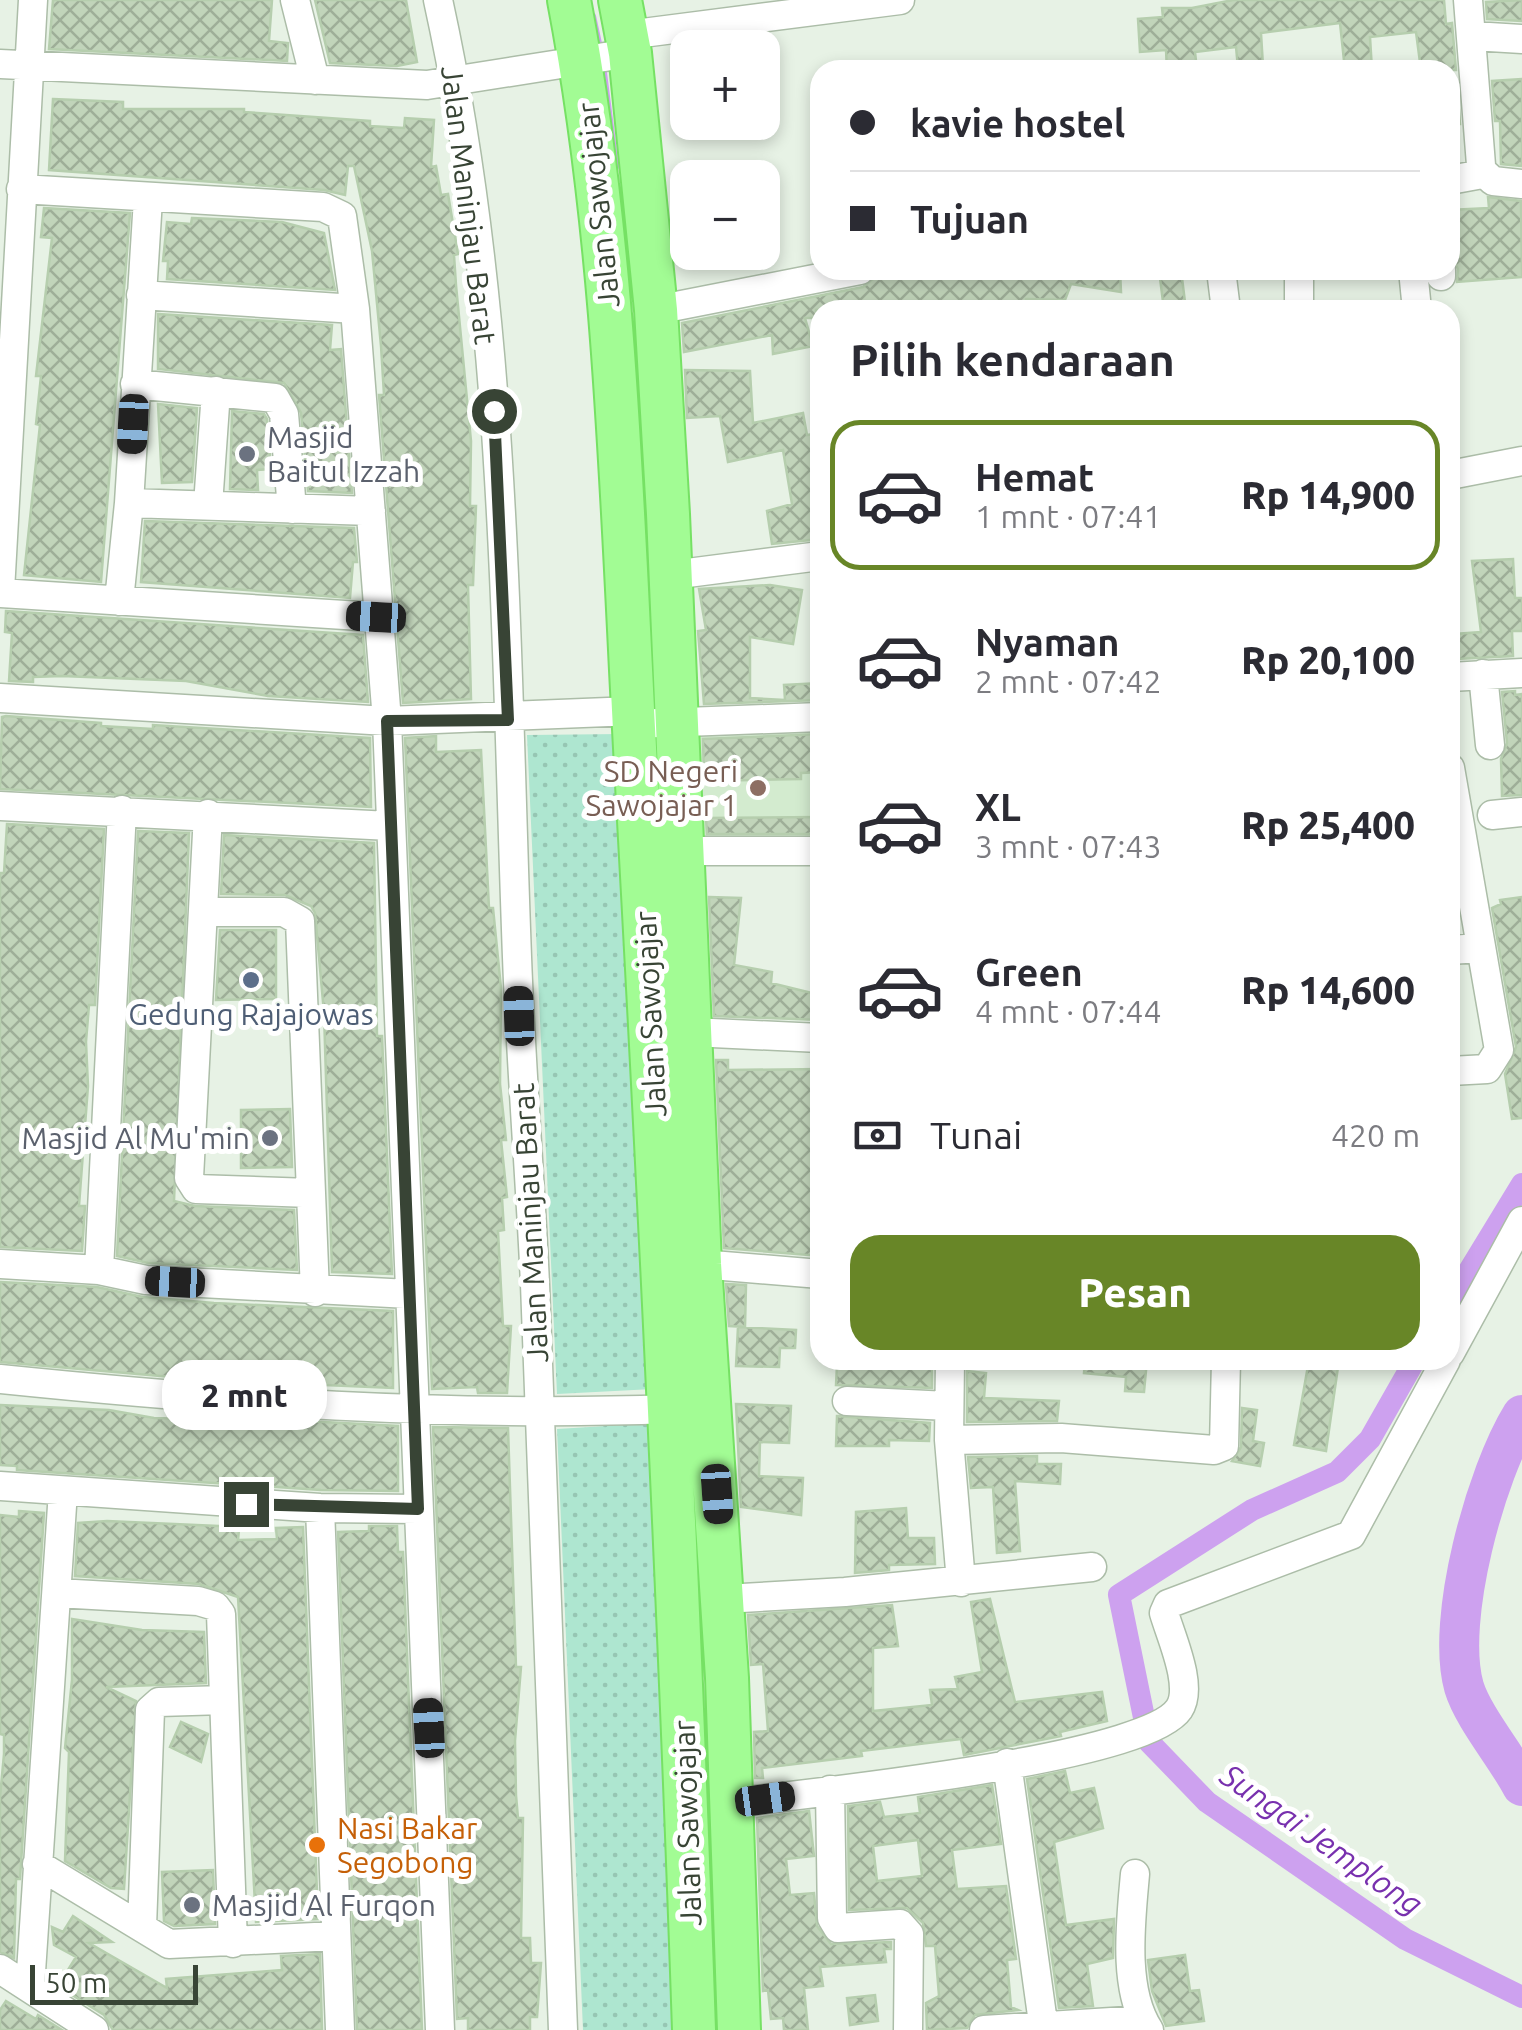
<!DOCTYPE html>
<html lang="id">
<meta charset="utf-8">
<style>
body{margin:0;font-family:Ubuntu,sans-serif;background:#f2f2f3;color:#2b2b33;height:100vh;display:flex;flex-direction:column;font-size:38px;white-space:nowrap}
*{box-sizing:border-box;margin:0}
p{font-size:32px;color:#7c7c81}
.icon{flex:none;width:55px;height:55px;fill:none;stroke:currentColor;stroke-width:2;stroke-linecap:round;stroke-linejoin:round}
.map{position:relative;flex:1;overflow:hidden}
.panel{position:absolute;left:810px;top:300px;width:650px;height:1070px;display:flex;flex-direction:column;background:#fff;border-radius:30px;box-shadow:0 5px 15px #0003}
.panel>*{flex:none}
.hud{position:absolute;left:810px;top:60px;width:650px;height:220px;border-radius:30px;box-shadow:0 5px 15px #0003;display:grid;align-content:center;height:220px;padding:0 40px;background:#fff}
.tools{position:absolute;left:670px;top:30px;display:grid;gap:20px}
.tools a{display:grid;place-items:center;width:110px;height:110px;border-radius:20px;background:#fff;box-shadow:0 5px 15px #0003;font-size:50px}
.scale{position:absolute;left:30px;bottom:25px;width:168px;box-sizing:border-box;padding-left:10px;border:5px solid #384435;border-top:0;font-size:28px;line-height:35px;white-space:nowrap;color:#384435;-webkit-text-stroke:8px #fff;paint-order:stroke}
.end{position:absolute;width:45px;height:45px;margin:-22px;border:12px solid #384435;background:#fff;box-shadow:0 0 0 5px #fff}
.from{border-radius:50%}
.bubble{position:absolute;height:70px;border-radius:30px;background:#fff;box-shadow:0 5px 15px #0003;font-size:32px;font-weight:800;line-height:70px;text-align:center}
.car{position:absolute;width:30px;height:60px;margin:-30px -15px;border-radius:12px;box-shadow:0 0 8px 2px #0007;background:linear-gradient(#222 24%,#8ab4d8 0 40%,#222 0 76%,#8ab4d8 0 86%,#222 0)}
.hud b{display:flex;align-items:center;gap:35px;height:95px;font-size:38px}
.hud b+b{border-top:2px solid #e1e1e2}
.hud i{width:25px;height:25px;background:#2b2b33}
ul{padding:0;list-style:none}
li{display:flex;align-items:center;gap:30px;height:150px;margin:0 20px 15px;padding:0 20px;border:5px solid transparent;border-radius:30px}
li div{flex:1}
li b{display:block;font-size:38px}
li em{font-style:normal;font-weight:800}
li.current{border-color:#688627}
li>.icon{width:90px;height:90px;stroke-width:1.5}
h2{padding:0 40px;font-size:45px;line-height:120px}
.pay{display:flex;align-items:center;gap:25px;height:110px;padding:0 40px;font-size:38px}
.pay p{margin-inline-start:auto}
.cta{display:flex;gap:20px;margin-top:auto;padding:20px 40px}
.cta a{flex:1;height:115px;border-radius:30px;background:#688627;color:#fff;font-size:40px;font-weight:800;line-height:115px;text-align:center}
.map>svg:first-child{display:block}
.education{fill:#d3ebcf}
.green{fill:url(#green-dots)}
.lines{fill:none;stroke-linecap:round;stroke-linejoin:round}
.stream{stroke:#cda1ef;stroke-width:6}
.canal{stroke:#cda1ef;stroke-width:22}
.river{stroke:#cda1ef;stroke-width:40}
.building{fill:url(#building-cross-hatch);stroke:#b6ceae;stroke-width:2.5;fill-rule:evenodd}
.street-casing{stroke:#acbda8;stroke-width:31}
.primary-casing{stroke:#76e164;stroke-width:46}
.street{stroke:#fff;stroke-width:28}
.primary{stroke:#a2fc94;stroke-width:42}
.route{stroke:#384435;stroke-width:12}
.worship-dot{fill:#6b7280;stroke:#fff;stroke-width:4}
.education-dot{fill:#8d6e63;stroke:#fff;stroke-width:4}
.service-dot{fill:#5c6f8a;stroke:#fff;stroke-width:4}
.food-dot{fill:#e8710a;stroke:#fff;stroke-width:4}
.labels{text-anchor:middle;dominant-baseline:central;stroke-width:10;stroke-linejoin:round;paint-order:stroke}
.street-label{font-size:30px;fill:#384435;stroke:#fff}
.worship-label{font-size:30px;fill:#5b616d;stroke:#fff;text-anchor:start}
.education-label{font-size:30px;fill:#785e54;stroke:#fff;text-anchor:end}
.service-label{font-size:30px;fill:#4e5e75;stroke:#fff}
.food-label{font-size:30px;fill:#c56008;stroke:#fff;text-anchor:start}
.water-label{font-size:32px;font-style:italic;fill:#7830ae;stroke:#fff}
</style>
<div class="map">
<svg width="1522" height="2030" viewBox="0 0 1522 2030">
<defs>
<pattern id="green-dots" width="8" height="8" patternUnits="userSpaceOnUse" patternTransform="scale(2.5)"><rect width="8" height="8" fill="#aee6d0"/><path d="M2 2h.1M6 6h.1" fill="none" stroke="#96c6b3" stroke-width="1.8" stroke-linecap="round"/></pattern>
<pattern id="building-cross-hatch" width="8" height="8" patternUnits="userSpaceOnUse" patternTransform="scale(2.5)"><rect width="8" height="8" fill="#c1d4ba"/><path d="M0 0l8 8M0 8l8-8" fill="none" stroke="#9eae98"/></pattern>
</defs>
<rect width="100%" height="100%" fill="#e7f2e5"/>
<path class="education" d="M 820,723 L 820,846 L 698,848 L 694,730 Z"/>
<path class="green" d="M 621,734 L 653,1389 L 557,1394 L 527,735 Z
M 655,1423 L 682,2030 L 583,2030 L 557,1429 Z"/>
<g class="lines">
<path class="stream" d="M 593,16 L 600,48
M 603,65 L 616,167
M 647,558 L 652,626
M 698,1577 L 701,1649"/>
<path class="canal" d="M 1450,1302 L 1522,1184
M 1415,1360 L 1370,1439 L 1337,1472 L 1252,1510 L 1119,1595 L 1149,1742 L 1207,1802 L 1405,1939 L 1522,1997"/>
<path class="river" d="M 1522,1415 C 1486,1473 1445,1620 1464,1687 C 1473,1717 1507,1757 1522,1786"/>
</g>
<path class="building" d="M 53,0 L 272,0 L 269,41 L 288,43 L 287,61 L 49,49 Z
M 315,0 L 406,0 L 417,62 L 397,66 L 330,63 Z
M 1233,0 L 1444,0 L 1446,24 L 1452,23 L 1456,70 L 1421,70 L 1416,32 L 1370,37 L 1372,70 L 1345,70 L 1340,23 L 1261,33 L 1263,66 L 1238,68 L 1236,47 L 1195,52 L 1197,70 L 1167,70 L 1166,50 L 1140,52 L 1138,19 L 1163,17 L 1162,8 L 1192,8 Z
M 1522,0 L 1522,21 L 1487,19 L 1486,2 Z
M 1522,79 L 1522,166 L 1501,164 L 1500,121 L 1495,121 L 1492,81 Z
M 1457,84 L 1460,124 L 1450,124 L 1450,85 Z
M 53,99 L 123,102 L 123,109 L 244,109 L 244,112 L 370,121 L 370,126 L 404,128 L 405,118 L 434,120 L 431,167 L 436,166 L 441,195 L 448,194 L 458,254 L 454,255 L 456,285 L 471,441 L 470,506 L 476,506 L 473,585 L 468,585 L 471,699 L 403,703 L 379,395 L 384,395 L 381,346 L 372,251 L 354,166 L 348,166 L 345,195 L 324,190 L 49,170 Z
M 1488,197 L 1521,201 L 1522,277 L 1457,282 L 1458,269 L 1450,255 L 1450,210 L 1489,208 Z
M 44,208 L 130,213 L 101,582 L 24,575 L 40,425 L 36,424 L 41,376 L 36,376 L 52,238 L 41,237 Z
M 192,218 L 282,222 L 324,233 L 335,290 L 167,279 L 168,261 L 163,261 L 167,222 L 191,224 Z
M 928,270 L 1120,270 L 1121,292 L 1071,284 L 1065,300 L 1026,299 L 1027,310 L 1005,310 L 1005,305 L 938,310 L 937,306 L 910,305 L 816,310 L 816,318 L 805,318 L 813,346 L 773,354 L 772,335 L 684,352 L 682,323 L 863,287 L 879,274 Z
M 1159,270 L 1181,270 L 1186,310 L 1164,310 Z
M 158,314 L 332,325 L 330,350 L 341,349 L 352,493 L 308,491 L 301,413 L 284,383 L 158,369 Z
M 685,370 L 750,371 L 753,423 L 803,413 L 807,435 L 820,433 L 820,539 L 772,544 L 767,511 L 792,504 L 783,450 L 728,462 L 720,416 L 687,418 Z
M 158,404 L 197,408 L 192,482 L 162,483 Z
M 232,411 L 264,414 L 267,419 L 271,469 L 257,470 L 258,490 L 230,489 Z
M 145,521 L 354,528 L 357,562 L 353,562 L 350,598 L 141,582 Z
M 1513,559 L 1515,598 L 1522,598 L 1522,631 L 1512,631 L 1513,656 L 1457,659 L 1455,634 L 1481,632 L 1472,561 Z
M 770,585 L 802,590 L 793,644 L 750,637 L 750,698 L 785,700 L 784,685 L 820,683 L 820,700 L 704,704 L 698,631 L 706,630 L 699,589 Z
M 6,611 L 363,635 L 368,702 L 268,696 L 186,681 L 62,676 L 33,677 L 33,682 L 9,681 L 12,633 L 5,632 Z
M 1515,691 L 1515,695 L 1522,694 L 1522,795 L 1502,796 L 1501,759 L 1507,743 L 1502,692 Z
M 6,716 L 101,723 L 101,726 L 153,729 L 153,725 L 370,738 L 371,807 L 0,789 L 2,717 Z
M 820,734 L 820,772 L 801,773 L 801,779 L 704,781 L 703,739 Z
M 436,736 L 436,752 L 481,750 L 489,908 L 493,908 L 501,988 L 500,1084 L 506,1140 L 501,1140 L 507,1197 L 502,1198 L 504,1230 L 498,1231 L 503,1326 L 511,1326 L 507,1393 L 478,1393 L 477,1387 L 432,1389 L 405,738 Z
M 820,817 L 820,834 L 707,834 L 706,818 Z
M 7,824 L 104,829 L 95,1005 L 89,1005 L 86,1042 L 88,1086 L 79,1206 L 85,1206 L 82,1251 L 0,1247 L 0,873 L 4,873 Z
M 138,831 L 189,833 L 174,1201 L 195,1206 L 294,1210 L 297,1270 L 148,1263 L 117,1256 Z
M 224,835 L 374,843 L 377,1036 L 382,1036 L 392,1274 L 332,1272 L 324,1013 L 315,913 L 311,906 L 285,895 L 221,894 Z
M 709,897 L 741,898 L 734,965 L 772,972 L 771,983 L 820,995 L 820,1020 L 714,1016 Z
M 1522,897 L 1522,1118 L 1512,1119 L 1505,1074 L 1516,1047 L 1492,908 L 1501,904 L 1500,900 Z
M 220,930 L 276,930 L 276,999 L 216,1000 Z
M 716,1060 L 728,1060 L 728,1070 L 820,1069 L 820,1256 L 724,1248 Z
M 290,1109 L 292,1167 L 241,1168 L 241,1110 Z
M 0,1282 L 97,1287 L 143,1297 L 214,1303 L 393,1311 L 393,1388 L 206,1380 L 0,1362 Z
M 726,1284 L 746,1285 L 745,1327 L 729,1326 Z
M 738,1327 L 796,1330 L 795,1348 L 780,1348 L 779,1367 L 736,1366 Z
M 894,1360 L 932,1365 L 932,1388 L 836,1385 L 837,1365 L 881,1366 L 893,1364 Z
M 1085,1360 L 1147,1360 L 1144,1392 L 1125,1391 L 1126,1377 L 1084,1373 Z
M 1309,1360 L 1339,1360 L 1326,1451 L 1294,1445 Z
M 967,1371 L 986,1373 L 984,1398 L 1059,1401 L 1057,1421 L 967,1422 Z
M 736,1404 L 791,1406 L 789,1443 L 760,1442 L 759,1476 L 803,1478 L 801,1515 L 741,1507 Z
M 0,1405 L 109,1410 L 154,1418 L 228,1420 L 229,1417 L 398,1426 L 398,1491 L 321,1490 L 17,1470 L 17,1466 L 0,1465 Z
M 1242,1408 L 1257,1410 L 1253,1441 L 1264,1443 L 1260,1466 L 1232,1461 L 1241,1447 Z
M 837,1416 L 930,1423 L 929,1441 L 889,1440 L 889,1446 L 836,1446 Z
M 433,1427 L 508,1428 L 516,1667 L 521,1667 L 515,1741 L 516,1795 L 518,1818 L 523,1818 L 521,1938 L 530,1938 L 531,1963 L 541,1963 L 537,2017 L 530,2017 L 530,2030 L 468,2030 L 468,2018 L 457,2019 Z
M 1037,1456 L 1037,1464 L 1061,1464 L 1060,1484 L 1015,1481 L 1020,1551 L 997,1553 L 993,1487 L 971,1488 L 968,1457 Z
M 906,1508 L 908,1538 L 934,1538 L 935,1564 L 889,1565 L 889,1570 L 855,1573 L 856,1512 Z
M 19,1511 L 44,1513 L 20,1879 L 16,1879 L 14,1958 L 0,1952 L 0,1797 L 4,1754 L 4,1735 L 0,1734 L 0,1515 L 19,1517 Z
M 107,1521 L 219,1526 L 239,1530 L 238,1540 L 277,1539 L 276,1528 L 303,1527 L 318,1919 L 256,1922 L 238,1597 L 199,1584 L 75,1576 L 78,1523 Z
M 369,1526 L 397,1526 L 398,1552 L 403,1552 L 422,2030 L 357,2030 L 338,1532 L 369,1531 Z
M 990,1599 L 1015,1702 L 1102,1692 L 1107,1721 L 1060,1732 L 1061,1736 L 964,1755 L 961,1739 L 861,1751 L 862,1756 L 762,1768 L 763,1778 L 755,1778 L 754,1732 L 768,1731 L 763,1664 L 751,1665 L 748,1615 L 892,1605 L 898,1646 L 873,1648 L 873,1711 L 932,1705 L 930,1690 L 958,1689 L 955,1677 L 982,1672 L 971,1602 Z
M 72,1619 L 142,1630 L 204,1632 L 206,1683 L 106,1687 L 136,1701 L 124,1889 L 111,1888 L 65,1861 L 69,1752 L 65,1748 L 72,1680 Z
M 181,1722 L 208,1734 L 201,1762 L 170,1747 Z
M 1065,1771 L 1070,1793 L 1094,1788 L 1103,1828 L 1054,1842 L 1066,1925 L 1114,1919 L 1113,1958 L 1087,1964 L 1093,2006 L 1059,2008 L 1027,1779 Z
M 992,1785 L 1001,1844 L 952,1850 L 957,1889 L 1006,1886 L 1016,1959 L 1007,1960 L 1011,2007 L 1018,2010 L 975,2015 L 967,2028 L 927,2030 L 926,2003 L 939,1996 L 935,1946 L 926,1946 L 923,1923 L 907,1908 L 849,1910 L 848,1806 L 880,1802 L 884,1817 L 920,1813 L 918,1797 ZM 918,1840 L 922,1876 L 877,1881 L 873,1846 Z
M 809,1811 L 814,1856 L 786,1859 L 790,1895 L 814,1893 L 817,1926 L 831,1944 L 891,1942 L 891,1949 L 884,1949 L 886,1962 L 820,1967 L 823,1986 L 804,1988 L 808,2030 L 784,2030 L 783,2018 L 771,2019 L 768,1990 L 763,1991 L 757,1818 Z
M 213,1870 L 215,1924 L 174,1926 L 164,1921 L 162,1872 Z
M 73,1916 L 112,1942 L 89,1943 L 167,1988 L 166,1979 L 282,1970 L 281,1956 L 320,1954 L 322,2030 L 113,2030 L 104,2015 L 58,1986 L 76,1957 L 54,1945 L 52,1927 L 63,1932 Z
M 1185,1955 L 1190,1991 L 1199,1990 L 1204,2021 L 1166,2026 L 1152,1991 L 1148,1960 Z
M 875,1995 L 878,2021 L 850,2025 L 847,1998 Z
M 6,2001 L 36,2019 L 38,2015 L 62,2030 L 0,2030 L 0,2010 Z"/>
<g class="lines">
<defs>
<path id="street" d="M 295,0 L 315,80
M 438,0 C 507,313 505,638 517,957 C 521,1066 530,1175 535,1284 C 546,1532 553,1781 563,2030
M 627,35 L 900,0
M 1473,36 L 1522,39
M 0,64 L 427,85 L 630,53
M 1481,170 L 1493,181 L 1522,184
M 1450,180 L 1477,175 L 1481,165 L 1468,0
M 21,189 L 323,207 L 342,216 L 355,309 L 387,721 L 440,2030
M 1221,270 L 1226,310
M 1299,270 L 1299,310
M 1413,270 L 1417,310
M 1441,270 L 1441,276
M 141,295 L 355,309
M 656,310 L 860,270
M 135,384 L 275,398 L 284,414 L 292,509
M 1450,475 L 1522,461
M 129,503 L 371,511
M 208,505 L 216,391
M 672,575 L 820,556
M 0,591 L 33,0
M 0,593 L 376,617
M 119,601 L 129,503 L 148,199
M 1483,674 L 1490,745
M 1450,677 L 1522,673
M 0,698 L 387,721 L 633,711
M 633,724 L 820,717
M 1450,768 L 1499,1050 L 1487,1069 L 1450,1071
M 0,806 L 390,826
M 208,814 L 189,1178 L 196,1189 L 310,1193
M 1492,815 L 1522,812
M 686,851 L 820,851
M 205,912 L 284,912 L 300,921 L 315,1292
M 1450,950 L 1480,948
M 691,1032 L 820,1038
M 0,1264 L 99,1270 L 146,1280 L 409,1294
M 700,1264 L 820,1274
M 99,1270 L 122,810
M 1450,1353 L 1522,1221
M 950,1360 L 949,1440 L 961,1582
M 0,1379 C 224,1402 447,1417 672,1409
M 847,1401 L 948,1406
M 949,1440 L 1061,1438 L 1214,1450 L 1224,1446 L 1226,1360
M 0,1486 L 320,1508 L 418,1509
M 320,1508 L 340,2030
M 57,1593 L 198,1601 L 215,1606 L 221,1614 L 233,1943
M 724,1599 L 845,1592 L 1092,1567
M 1007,1763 L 1044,2030
M 830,1790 L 832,1918 L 838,1928 L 900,1924 L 909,1934 L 908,2030
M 733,1803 C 807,1793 1144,1760 1179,1709 C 1194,1687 1171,1637 1164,1613 L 1168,1604 L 1351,1535 L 1446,1360
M 37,1864 L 169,1944 L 335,1936
M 1135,1874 C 1131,1920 1122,1989 1149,2030
M 142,1927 L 150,1710 L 159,1702 L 224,1700
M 0,1969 L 94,2030
M 30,1987 L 63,1491
M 984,2030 L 1143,2020"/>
<path id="primary" d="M 569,0 C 618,258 622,522 637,784 C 660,1199 680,1614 694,2030
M 620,0 L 630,53 L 656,310 L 668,514 L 700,1264 L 727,1678 L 739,2030"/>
</defs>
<use href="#street" class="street-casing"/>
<use href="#primary" class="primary-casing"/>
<use href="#street" class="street"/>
<use href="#primary" class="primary"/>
</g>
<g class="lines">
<path class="route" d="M 246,1504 L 418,1509 L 387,721 L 508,720 L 494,411"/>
</g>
<g class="worship-dot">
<circle cx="247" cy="454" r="10"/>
<circle cx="270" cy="1138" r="10"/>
<circle cx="192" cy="1905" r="10"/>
</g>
<circle class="education-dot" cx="758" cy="788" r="10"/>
<circle class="service-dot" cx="251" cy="980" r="10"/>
<circle class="food-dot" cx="317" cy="1845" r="10"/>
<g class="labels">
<g class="street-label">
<text transform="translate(469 205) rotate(83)">Jalan Maninjau Barat</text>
<text transform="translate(598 205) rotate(-96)">Jalan Sawojajar</text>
<text transform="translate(650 1014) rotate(-93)">Jalan Sawojajar</text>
<text transform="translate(530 1223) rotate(-93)">Jalan Maninjau Barat</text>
<text transform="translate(687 1823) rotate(-92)">Jalan Sawojajar</text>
</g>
<g class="worship-label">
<text x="267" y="437">Masjid<tspan x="267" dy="34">Baitul Izzah</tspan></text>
<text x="250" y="1138" text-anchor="end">Masjid Al Mu'min</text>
<text x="212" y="1905">Masjid Al Furqon</text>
</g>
<g class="education-label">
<text x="738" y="771">SD Negeri<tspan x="738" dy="34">Sawojajar 1</tspan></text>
</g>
<g class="service-label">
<text x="251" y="1014">Gedung Rajajowas</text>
</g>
<g class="food-label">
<text x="337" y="1828">Nasi Bakar<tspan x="337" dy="34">Segobong</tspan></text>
</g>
<g class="water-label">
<text transform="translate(1322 1839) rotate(35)">Sungai Jemplong</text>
</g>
</g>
</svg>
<div class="tools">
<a>+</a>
<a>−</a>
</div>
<div class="scale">50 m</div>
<i class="end from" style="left:494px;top:411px"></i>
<i class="end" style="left:246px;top:1504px"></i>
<div class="bubble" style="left:162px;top:1360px;width:165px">2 mnt</div>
<i class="car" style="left:133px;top:424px;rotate:183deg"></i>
<i class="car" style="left:376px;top:617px;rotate:273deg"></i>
<i class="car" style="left:519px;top:1016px;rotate:358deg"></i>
<i class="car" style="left:175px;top:1282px;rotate:273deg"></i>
<i class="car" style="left:717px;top:1494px;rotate:176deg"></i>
<i class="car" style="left:429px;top:1728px;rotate:357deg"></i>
<i class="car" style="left:765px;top:1799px;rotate:82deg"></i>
<div class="hud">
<b><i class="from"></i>kavie hostel</b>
<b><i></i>Tujuan</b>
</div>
<section class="panel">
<h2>Pilih kendaraan</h2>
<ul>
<li class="current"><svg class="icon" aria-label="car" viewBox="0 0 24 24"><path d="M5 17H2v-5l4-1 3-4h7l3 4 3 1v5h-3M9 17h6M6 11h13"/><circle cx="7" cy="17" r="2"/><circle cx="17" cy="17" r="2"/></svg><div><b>Hemat</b><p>1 mnt · 07:41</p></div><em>Rp 14,900</em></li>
<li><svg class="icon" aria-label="car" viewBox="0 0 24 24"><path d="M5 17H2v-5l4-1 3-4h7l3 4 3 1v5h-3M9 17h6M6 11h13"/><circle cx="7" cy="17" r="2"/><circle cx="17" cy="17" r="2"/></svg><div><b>Nyaman</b><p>2 mnt · 07:42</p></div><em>Rp 20,100</em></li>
<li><svg class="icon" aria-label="car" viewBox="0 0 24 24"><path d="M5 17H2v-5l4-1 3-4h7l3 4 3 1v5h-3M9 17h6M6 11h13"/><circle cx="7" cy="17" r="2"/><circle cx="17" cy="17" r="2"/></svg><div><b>XL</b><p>3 mnt · 07:43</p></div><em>Rp 25,400</em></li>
<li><svg class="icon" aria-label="car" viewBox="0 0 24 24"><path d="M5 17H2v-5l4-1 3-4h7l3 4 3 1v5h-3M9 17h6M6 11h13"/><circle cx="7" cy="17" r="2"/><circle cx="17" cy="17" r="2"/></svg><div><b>Green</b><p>4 mnt · 07:44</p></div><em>Rp 14,600</em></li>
</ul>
<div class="pay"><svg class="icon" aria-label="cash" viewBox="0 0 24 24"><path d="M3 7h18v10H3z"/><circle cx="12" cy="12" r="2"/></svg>Tunai<p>420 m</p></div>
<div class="cta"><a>Pesan</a></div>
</section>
</div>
